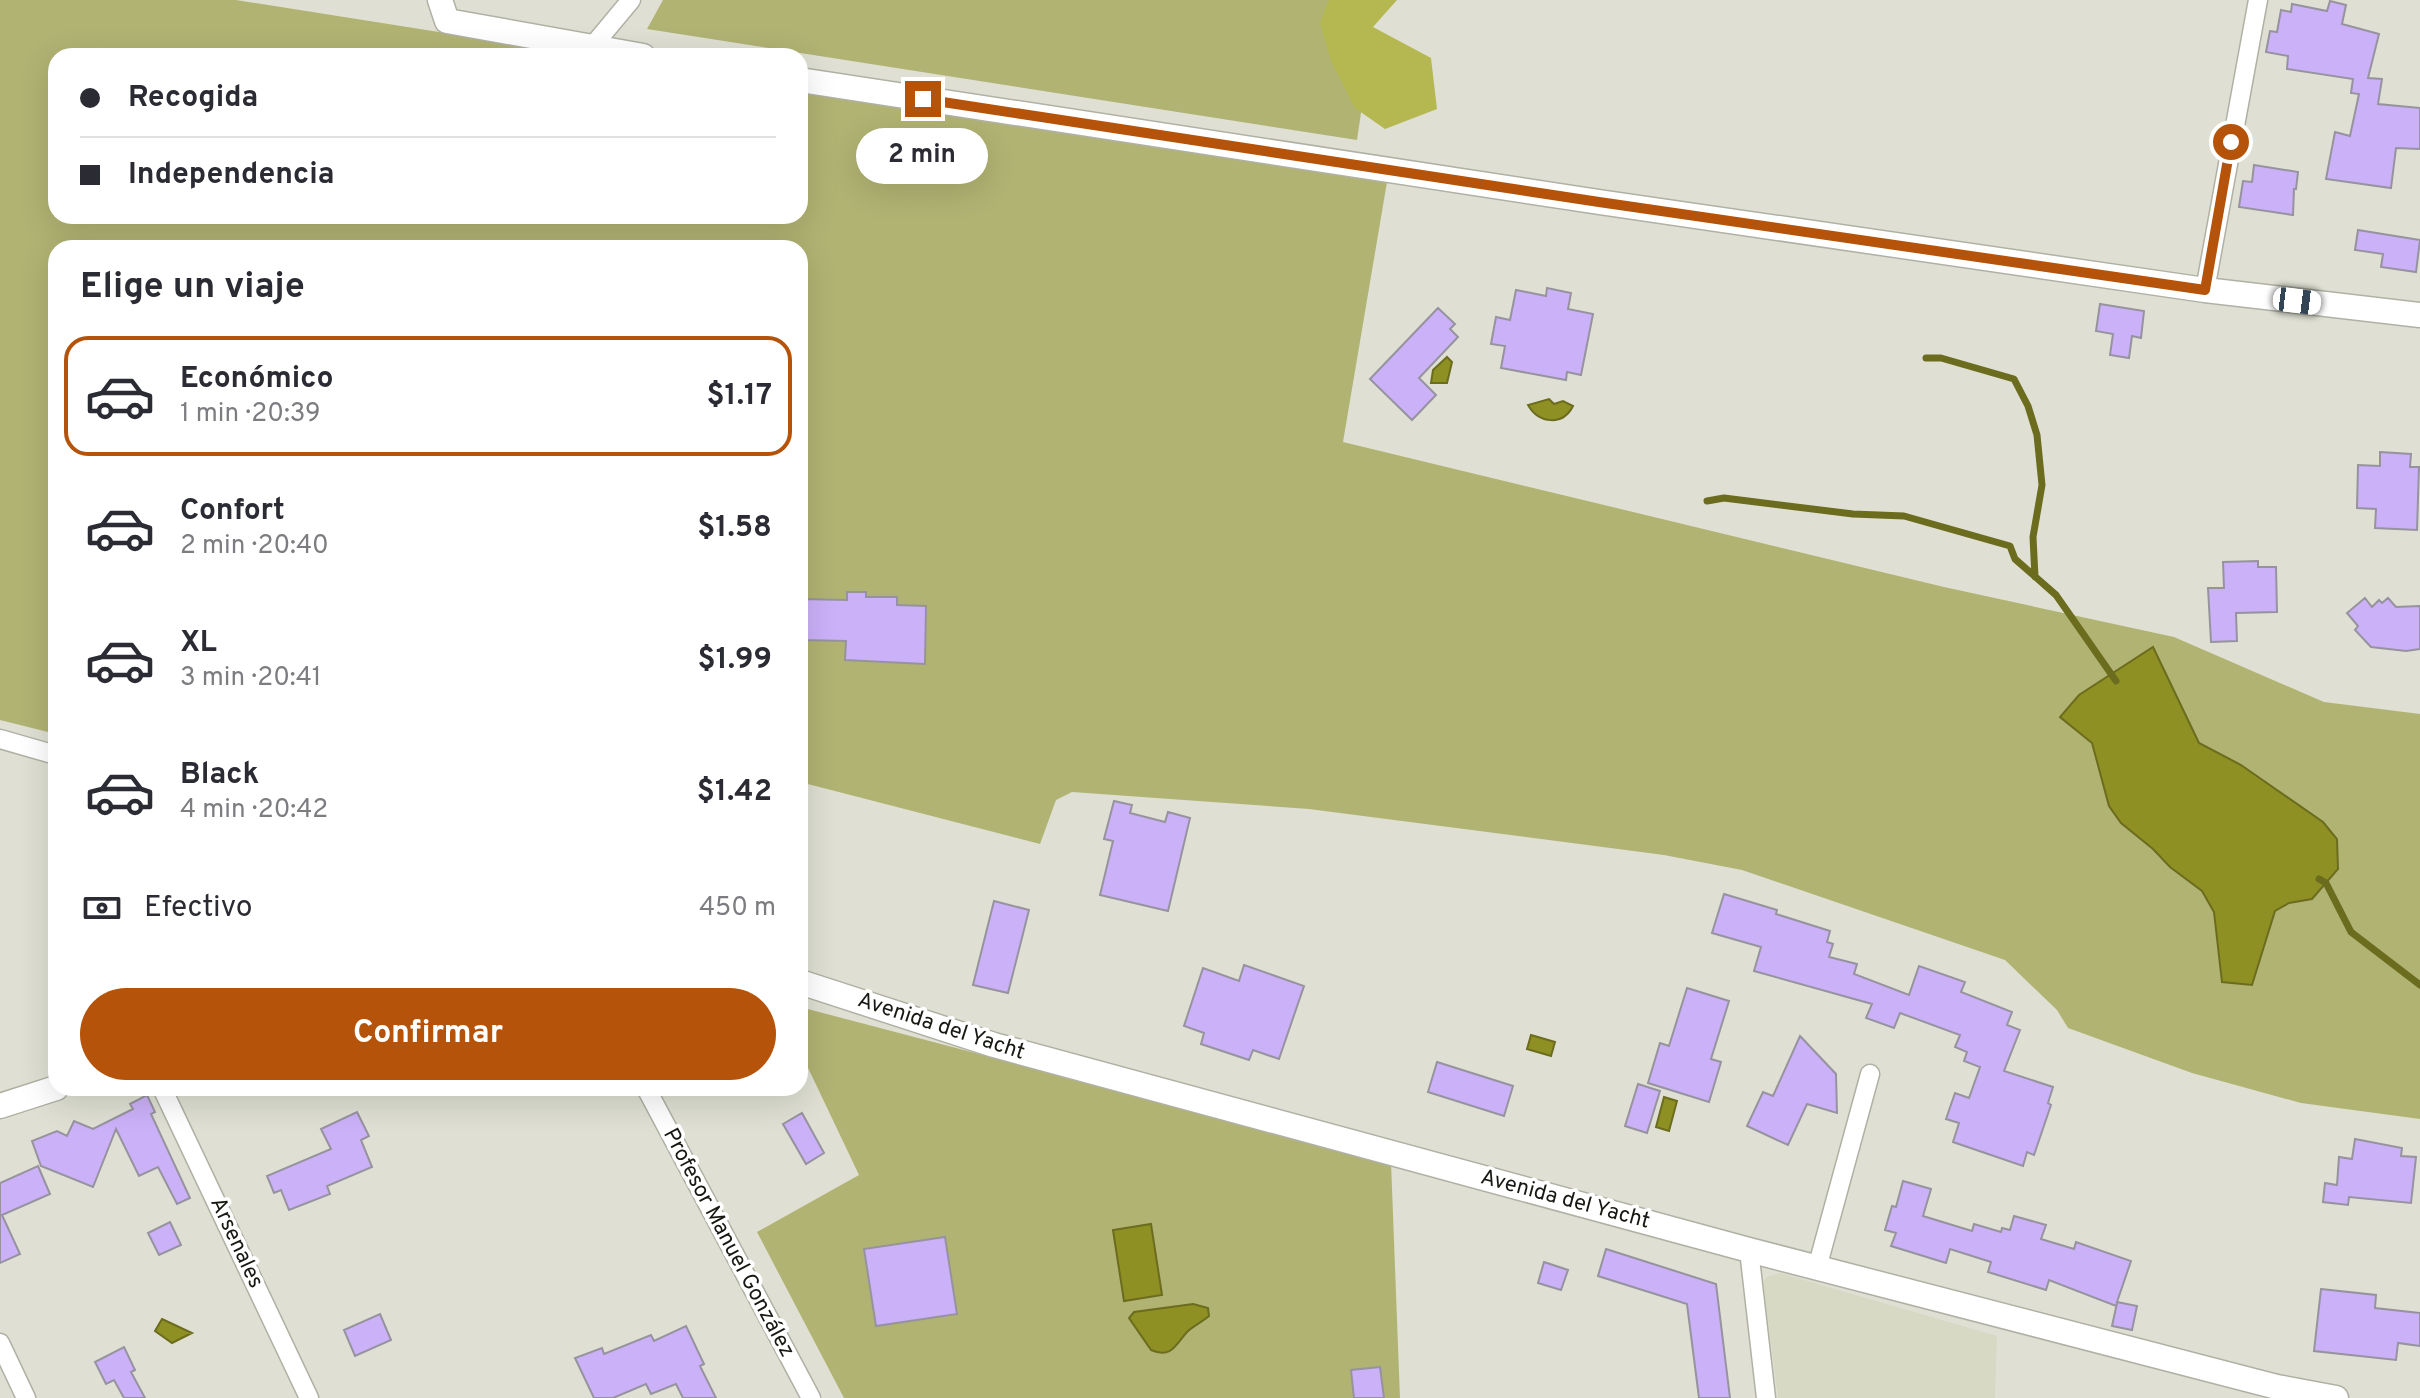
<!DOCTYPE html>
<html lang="es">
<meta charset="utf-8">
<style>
body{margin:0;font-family:Overpass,sans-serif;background:#f7f7f7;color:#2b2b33;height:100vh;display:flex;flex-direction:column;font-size:30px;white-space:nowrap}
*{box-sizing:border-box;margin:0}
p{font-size:26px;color:#7c7c81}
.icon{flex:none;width:44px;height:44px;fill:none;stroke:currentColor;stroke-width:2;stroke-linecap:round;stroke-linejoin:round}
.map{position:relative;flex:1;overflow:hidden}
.panel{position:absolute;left:48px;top:240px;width:760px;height:856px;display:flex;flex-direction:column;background:#fff;border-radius:24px;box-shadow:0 8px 32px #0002}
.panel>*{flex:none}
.top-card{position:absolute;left:48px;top:48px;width:760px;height:176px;border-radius:24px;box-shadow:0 8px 32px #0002;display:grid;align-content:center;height:176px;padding:0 32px;background:#fff}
.end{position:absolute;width:36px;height:36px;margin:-18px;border:10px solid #b45309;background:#fff;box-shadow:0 0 0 4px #fff}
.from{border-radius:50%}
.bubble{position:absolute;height:56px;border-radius:28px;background:#fff;box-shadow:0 8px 32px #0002;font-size:26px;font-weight:700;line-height:56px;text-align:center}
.car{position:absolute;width:24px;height:48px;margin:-24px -12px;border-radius:10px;box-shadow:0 0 6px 2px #0007;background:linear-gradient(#fff 24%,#345 0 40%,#fff 0 76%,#345 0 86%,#fff 0)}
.top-card b{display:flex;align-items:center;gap:28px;height:76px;font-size:30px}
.top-card b+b{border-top:2px solid #e1e1e2}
.top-card i{width:20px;height:20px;background:#2b2b33}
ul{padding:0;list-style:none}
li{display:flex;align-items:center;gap:24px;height:120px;margin:0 16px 12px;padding:0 16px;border:4px solid transparent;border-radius:24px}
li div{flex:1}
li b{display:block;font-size:30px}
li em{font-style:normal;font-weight:700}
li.on{border-color:#b45309}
li>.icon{width:72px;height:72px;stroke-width:1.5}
h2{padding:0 32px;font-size:36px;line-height:96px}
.pay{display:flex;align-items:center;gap:20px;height:88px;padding:0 32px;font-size:30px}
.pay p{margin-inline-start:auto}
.primary-button{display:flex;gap:16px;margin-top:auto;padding:16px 32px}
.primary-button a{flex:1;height:92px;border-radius:48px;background:#b45309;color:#fff;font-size:32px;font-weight:700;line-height:92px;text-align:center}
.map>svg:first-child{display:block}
.built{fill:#d7d9c4}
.green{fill:#b1b373}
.forest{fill:#b5b750}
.water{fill:#8f9023;stroke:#6b6c1e;stroke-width:2}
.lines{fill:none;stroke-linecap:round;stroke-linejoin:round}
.stream{stroke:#6b6c1e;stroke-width:7}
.building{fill:#cbb1f8;stroke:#96939f;stroke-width:2}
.minor-casing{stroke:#b0b1a4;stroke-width:21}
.tertiary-casing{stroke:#b0b1a4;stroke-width:27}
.minor{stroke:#fff;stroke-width:18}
.tertiary{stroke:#fff;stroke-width:24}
.route{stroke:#b45309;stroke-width:10}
.labels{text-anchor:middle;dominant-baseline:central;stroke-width:7;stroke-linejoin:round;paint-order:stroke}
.street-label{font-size:22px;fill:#181813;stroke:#fff}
</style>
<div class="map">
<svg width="2420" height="1398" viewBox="0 0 2420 1398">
<rect width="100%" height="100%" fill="#dfe0d3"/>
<path class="built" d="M 1780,1273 L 1997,1336 L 1995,1398 L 1778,1398 L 1763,1282 L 1767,1277 Z"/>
<path class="green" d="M 0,0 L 236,0 L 590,56 L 56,56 L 56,216 L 800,216 L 800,89 L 1387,182 L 1343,442 L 1944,587 L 2174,637 L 2324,702 L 2420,714 L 2420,1119 L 2301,1103 L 2192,1073 L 2068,1028 L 2057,1010 L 2005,960 L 1742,870 L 1664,855 L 1309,809 L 1072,792 L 1056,800 L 1040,844 L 800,782 L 800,248 L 56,248 L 56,708 L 48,732 L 0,720 Z
M 663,0 L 1368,0 L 1370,52 L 1357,140 L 647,29 Z
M 800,1007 L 1391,1162 L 1400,1398 L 844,1398 L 757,1232 L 859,1175 L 800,1051 Z"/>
<path class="forest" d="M 1329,0 L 1397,0 L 1373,27 L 1431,58 L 1437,109 L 1385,129 L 1355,108 L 1331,61 L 1320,23 Z"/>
<path class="water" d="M 1447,357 L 1452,362 L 1447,383 L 1431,383 L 1433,370 Z
M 1549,399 L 1554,404 L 1563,401 L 1573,406 C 1563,426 1539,424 1528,405 Z
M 2153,647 L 2199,743 L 2241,765 L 2323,822 L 2337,839 L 2338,869 L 2312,899 L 2289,903 L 2275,911 L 2252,985 L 2222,982 L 2214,912 L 2202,891 L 2170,867 L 2153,849 L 2121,823 L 2109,806 L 2092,743 L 2060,717 L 2079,695 Z
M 1531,1035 L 1555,1042 L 1551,1056 L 1527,1049 Z
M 1664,1097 L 1677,1101 L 1669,1131 L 1656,1127 Z
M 1151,1224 L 1162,1295 L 1124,1301 L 1113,1230 Z
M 1193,1304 L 1208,1308 L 1209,1316 C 1202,1322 1193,1326 1187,1332 C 1176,1344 1172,1359 1151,1350 L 1129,1318 L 1134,1312 Z
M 162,1319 L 192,1333 L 172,1343 L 155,1331 Z"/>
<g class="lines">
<path class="stream" d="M 1926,358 L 1941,358 L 2014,379 L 2028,406 L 2037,435 L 2042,485 L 2033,537 L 2035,577
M 1707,501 L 1724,498 L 1853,514 L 1904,516 L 2010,546 L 2015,559 L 2056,595 L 2116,681
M 2319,879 L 2326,883 L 2351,932 L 2420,985"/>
</g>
<path class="building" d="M 2330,1 L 2346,5 L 2342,24 L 2379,34 L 2368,78 L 2382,79 L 2378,104 L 2420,108 L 2420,149 L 2396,148 L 2391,188 L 2326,179 L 2335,132 L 2350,136 L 2359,94 L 2351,93 L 2353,79 L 2287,69 L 2288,56 L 2266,52 L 2270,31 L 2277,32 L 2281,10 L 2291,12 L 2292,4 L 2327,11 Z
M 2254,165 L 2298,172 L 2296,189 L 2294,189 L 2293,215 L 2239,207 L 2243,181 L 2252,182 Z
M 2358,230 L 2420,240 L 2416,272 L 2381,267 L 2383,254 L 2355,250 Z
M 1547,288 L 1571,293 L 1568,309 L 1593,314 L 1581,375 L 1567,372 L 1566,380 L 1501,368 L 1505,346 L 1491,344 L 1496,317 L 1510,320 L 1516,290 L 1546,296 Z
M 2100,304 L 2144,311 L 2141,338 L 2132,336 L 2129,358 L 2110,355 L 2113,334 L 2096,331 Z
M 1438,308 L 1455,324 L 1450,329 L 1458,337 L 1419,378 L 1436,395 L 1412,420 L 1370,379 Z
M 2380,452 L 2411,454 L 2410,467 L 2419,467 L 2417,530 L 2375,528 L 2376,509 L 2357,508 L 2358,465 L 2380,466 Z
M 2258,561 L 2258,567 L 2276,567 L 2277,612 L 2236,613 L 2237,641 L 2211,642 L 2208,588 L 2224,588 L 2223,562 Z
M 847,592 L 866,592 L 866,597 L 897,597 L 897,605 L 926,606 L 925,664 L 845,660 L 846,641 L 800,640 L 800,599 L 847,600 Z
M 2365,598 L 2372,607 L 2379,600 L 2382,603 L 2388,598 L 2396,607 L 2420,606 L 2420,649 L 2406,651 L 2371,647 L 2355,630 L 2358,626 L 2347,613 Z
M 1114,801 L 1132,805 L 1130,813 L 1165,822 L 1168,812 L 1190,818 L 1168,911 L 1100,895 L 1113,841 L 1104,839 Z
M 1724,894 L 1777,910 L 1776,914 L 1830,931 L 1827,942 L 1833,944 L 1829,957 L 1857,964 L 1854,974 L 1909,995 L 1919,966 L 1965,982 L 1961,992 L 2012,1012 L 2007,1025 L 2020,1030 L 2004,1071 L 2053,1087 L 2048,1103 L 2051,1105 L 2034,1155 L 2027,1152 L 2023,1166 L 1953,1142 L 1959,1123 L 1946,1119 L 1955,1093 L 1969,1098 L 1980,1067 L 1964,1061 L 1967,1052 L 1955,1047 L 1960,1035 L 1900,1013 L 1894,1028 L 1866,1018 L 1872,1004 L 1754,971 L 1761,947 L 1712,933 Z
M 994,901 L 1029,910 L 1008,993 L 973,985 Z
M 1244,965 L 1304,986 L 1279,1059 L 1253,1050 L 1249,1060 L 1201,1044 L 1204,1033 L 1184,1026 L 1203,968 L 1239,981 Z
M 1687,988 L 1729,1001 L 1711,1059 L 1721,1062 L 1709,1102 L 1648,1083 L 1660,1043 L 1669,1046 Z
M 1800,1036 L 1836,1074 L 1837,1113 L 1807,1104 L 1788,1145 L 1747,1126 L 1763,1092 L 1773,1096 Z
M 1437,1062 L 1513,1086 L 1504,1116 L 1428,1092 Z
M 1638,1084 L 1660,1091 L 1647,1133 L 1625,1126 Z
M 147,1095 L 155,1112 L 151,1114 L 190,1198 L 177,1204 L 158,1167 L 139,1176 L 116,1129 L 93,1187 L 41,1166 L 32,1141 L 57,1131 L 67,1136 L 74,1121 L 93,1129 L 133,1109 L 130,1104 Z
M 357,1112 L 369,1136 L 361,1140 L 372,1167 L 327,1186 L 330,1194 L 289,1210 L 281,1190 L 274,1193 L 267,1176 L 331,1149 L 321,1129 Z
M 802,1113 L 824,1153 L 806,1164 L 783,1124 Z
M 2355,1139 L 2402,1148 L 2401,1156 L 2416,1157 L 2411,1203 L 2349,1197 L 2348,1205 L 2323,1202 L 2325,1183 L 2337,1185 L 2339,1157 L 2352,1159 Z
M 38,1166 L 50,1194 L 2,1215 L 20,1254 L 0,1263 L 0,1183 Z
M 1903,1181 L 1931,1189 L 1923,1216 L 1972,1231 L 1974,1224 L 2001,1232 L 2002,1228 L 2010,1230 L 2014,1216 L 2046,1225 L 2041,1239 L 2074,1249 L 2076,1242 L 2131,1261 L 2117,1302 L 2137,1306 L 2132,1330 L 2112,1326 L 2117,1303 L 2116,1306 L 2049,1280 L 2046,1290 L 1988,1272 L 1991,1262 L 1950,1249 L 1946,1263 L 1891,1246 L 1896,1233 L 1885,1230 L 1892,1206 L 1896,1207 Z
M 170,1222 L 181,1245 L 159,1255 L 148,1233 Z
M 945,1237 L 957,1314 L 876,1326 L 864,1249 Z
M 1606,1249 L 1716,1284 L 1730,1398 L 1699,1398 L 1687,1304 L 1598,1276 Z
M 1544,1262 L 1568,1270 L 1561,1290 L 1538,1283 Z
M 2321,1289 L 2376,1295 L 2375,1308 L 2420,1313 L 2420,1346 L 2398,1343 L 2396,1360 L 2314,1351 Z
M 380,1314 L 391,1340 L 355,1356 L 344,1330 Z
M 686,1326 L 704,1364 L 700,1366 L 716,1398 L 683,1398 L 676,1384 L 651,1394 L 646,1384 L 613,1398 L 594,1398 L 575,1358 L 602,1348 L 604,1354 L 651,1335 L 654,1341 Z
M 124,1347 L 135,1370 L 131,1372 L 145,1398 L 124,1398 L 114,1380 L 106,1384 L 95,1362 Z
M 1380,1367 L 1384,1398 L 1354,1398 L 1351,1370 Z"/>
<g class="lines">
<defs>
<path id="minor" d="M 591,48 L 631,0
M 2205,290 L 2258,0
M 0,739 L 56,755
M 162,1088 L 309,1398
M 646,1088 L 811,1398
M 1749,1250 L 1766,1398
M 1817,1268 L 1870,1074
M 0,1343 L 26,1398"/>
<path id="tertiary" d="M 440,0 L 447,21 L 643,56
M 800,80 L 1599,202 L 2205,290 L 2420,315
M 800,982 L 994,1045 L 1749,1250 L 2277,1387 L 2336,1398
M 0,1106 L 56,1088"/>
</defs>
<use href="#minor" class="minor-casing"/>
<use href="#tertiary" class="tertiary-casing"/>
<use href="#minor" class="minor"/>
<use href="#tertiary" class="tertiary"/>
</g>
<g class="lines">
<path class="route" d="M 923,99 L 1599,202 L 2205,290 L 2231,142"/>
</g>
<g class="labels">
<g class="street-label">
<text transform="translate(941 1027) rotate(18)">Avenida del Yacht</text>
<text transform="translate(1565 1200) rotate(15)">Avenida del Yacht</text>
<text transform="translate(236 1243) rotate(65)">Arsenales</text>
<text transform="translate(728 1243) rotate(62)">Profesor Manuel González</text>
</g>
</g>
</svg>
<i class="end from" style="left:2231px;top:142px"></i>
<i class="end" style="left:923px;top:99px"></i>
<div class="bubble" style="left:856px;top:128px;width:132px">2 min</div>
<i class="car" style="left:2297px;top:301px;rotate:97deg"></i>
<div class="top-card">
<b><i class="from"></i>Recogida</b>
<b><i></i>Independencia</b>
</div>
<section class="panel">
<h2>Elige un viaje</h2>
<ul>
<li class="on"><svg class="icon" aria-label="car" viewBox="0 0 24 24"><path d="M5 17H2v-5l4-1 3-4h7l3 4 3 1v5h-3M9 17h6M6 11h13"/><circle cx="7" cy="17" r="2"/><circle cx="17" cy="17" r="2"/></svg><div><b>Económico</b><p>1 min · 20:39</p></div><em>$1.17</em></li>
<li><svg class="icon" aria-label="car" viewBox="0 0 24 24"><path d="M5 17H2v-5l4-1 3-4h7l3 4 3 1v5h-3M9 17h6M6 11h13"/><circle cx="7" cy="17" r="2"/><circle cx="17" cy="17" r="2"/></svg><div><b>Confort</b><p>2 min · 20:40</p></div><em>$1.58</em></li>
<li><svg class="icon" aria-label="car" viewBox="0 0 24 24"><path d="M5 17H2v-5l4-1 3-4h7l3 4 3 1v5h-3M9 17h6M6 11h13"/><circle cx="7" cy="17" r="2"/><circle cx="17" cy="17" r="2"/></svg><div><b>XL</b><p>3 min · 20:41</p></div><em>$1.99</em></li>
<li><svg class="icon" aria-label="car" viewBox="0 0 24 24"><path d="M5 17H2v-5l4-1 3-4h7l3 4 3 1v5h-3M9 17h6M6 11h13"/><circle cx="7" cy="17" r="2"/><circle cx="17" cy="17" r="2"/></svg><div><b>Black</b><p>4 min · 20:42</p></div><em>$1.42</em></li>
</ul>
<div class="pay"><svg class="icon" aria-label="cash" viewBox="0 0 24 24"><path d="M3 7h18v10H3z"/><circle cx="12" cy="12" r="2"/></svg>Efectivo<p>450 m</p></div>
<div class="primary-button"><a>Confirmar</a></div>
</section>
</div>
